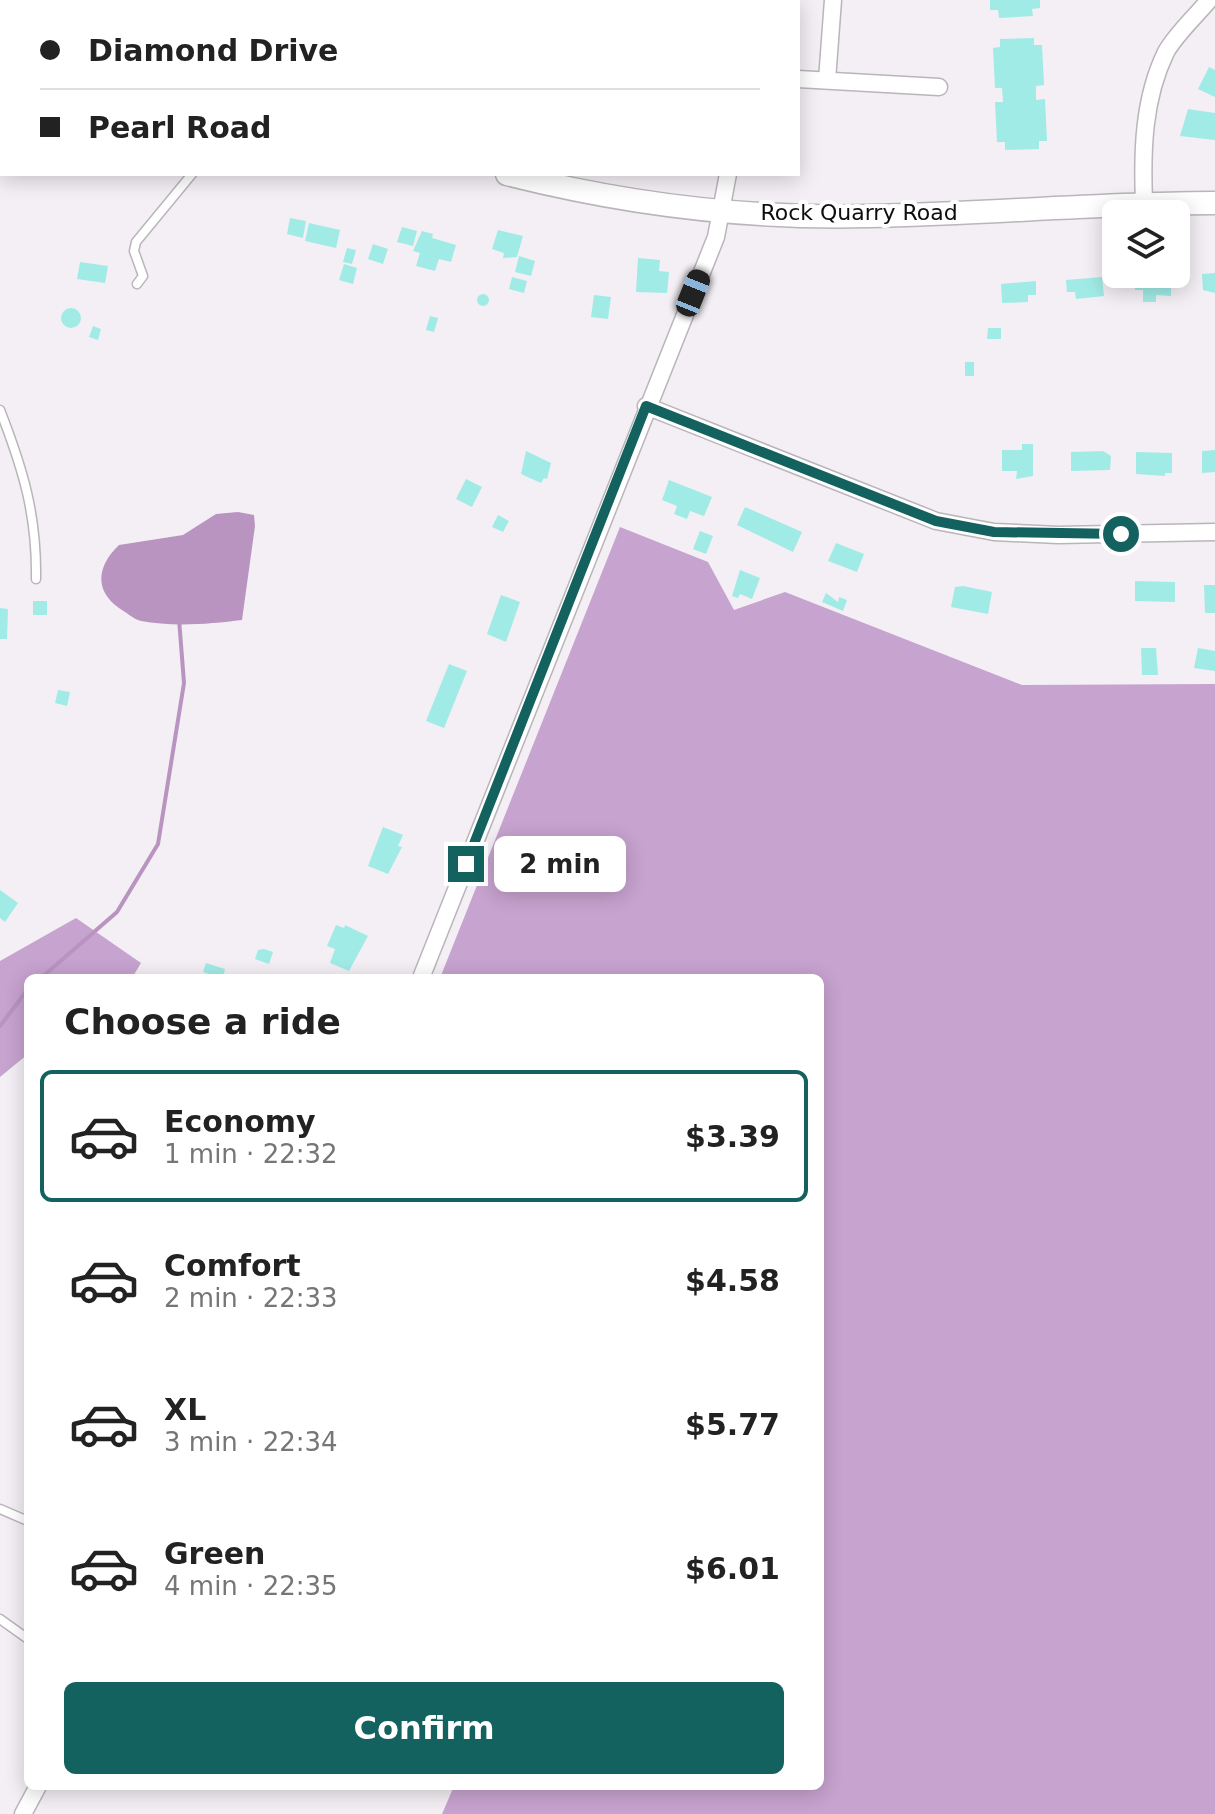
<!DOCTYPE html>
<meta charset="utf-8">
<style>
body{margin:0;font-family:"DejaVu Sans",sans-serif;background:#f6f6f6;color:#222;height:100vh;display:flex;flex-direction:column;font-size:30px;white-space:nowrap}
*{box-sizing:border-box;margin:0}
p{font-size:26px;color:#767676}
.icon{flex:none;width:44px;height:44px;fill:none;stroke:currentColor;stroke-width:2;stroke-linecap:round;stroke-linejoin:round}
.map{position:relative;flex:1;overflow:hidden}
.sheet{position:absolute;left:24px;top:974px;width:800px;height:816px;display:flex;flex-direction:column;background:#fff;border-radius:12px;box-shadow:0 4px 20px #0003}
.sheet>*{flex:none}
.hud{position:absolute;left:0px;top:0px;width:800px;height:176px;box-shadow:0 4px 20px #0003;display:grid;align-content:center;height:176px;padding:0 40px;background:#fff}
.tools{position:absolute;left:1102px;top:200px;display:grid;gap:16px}
.tools a{display:grid;place-items:center;width:88px;height:88px;border-radius:12px;background:#fff;box-shadow:0 4px 20px #0003;font-size:40px}
.end{position:absolute;width:36px;height:36px;margin:-18px;border:10px solid #13625f;background:#fff;box-shadow:0 0 0 4px #fff}
.from{border-radius:50%}
.bubble{position:absolute;height:56px;border-radius:12px;background:#fff;box-shadow:0 4px 20px #0003;font-size:26px;font-weight:600;line-height:56px;text-align:center}
.car{position:absolute;width:24px;height:48px;margin:-24px -12px;border-radius:10px;box-shadow:0 0 6px 2px #0007;background:linear-gradient(#222 24%,#8ab4d8 0 40%,#222 0 76%,#8ab4d8 0 86%,#222 0)}
.hud b{display:flex;align-items:center;gap:28px;height:76px;font-size:30px}
.hud b+b{border-top:2px solid #e0e0e0}
.hud i{width:20px;height:20px;background:#222}
ul{padding:0;list-style:none}
li{display:flex;align-items:center;gap:24px;height:132px;margin:0 16px 12px;padding:0 24px;border:4px solid transparent;border-radius:12px}
li div{flex:1}
li b{display:block;font-size:30px}
li em{font-style:normal;font-weight:600}
li.on{border-color:#13625f}
li>.icon{width:72px;height:72px;stroke-width:1.5}
h2{padding:0 40px;font-size:36px;line-height:96px}
.primary-button{display:flex;gap:16px;margin-top:auto;padding:16px 40px}
.primary-button a{flex:1;height:92px;border-radius:12px;background:#13625f;color:#fff;font-size:32px;font-weight:600;line-height:92px;text-align:center}
.map>svg:first-child{display:block}
.forest{fill:#c7a3cf}
.water{fill:#b994c0}
.lines{fill:none;stroke-linecap:round;stroke-linejoin:round}
.stream{stroke:#b994c0;stroke-width:4}
.building{fill:#a1ebe6}
.service-casing{stroke:#b9b5ba;stroke-width:11}
.minor-casing{stroke:#b9b5ba;stroke-width:19}
.secondary-casing{stroke:#b9b5ba;stroke-width:25}
.service{stroke:#fff;stroke-width:8}
.minor{stroke:#fff;stroke-width:16}
.secondary{stroke:#fff;stroke-width:22}
.route{stroke:#13625f;stroke-width:10}
.labels{text-anchor:middle;dominant-baseline:central;stroke-width:8;stroke-linejoin:round;paint-order:stroke}
.street-label{font-size:22px;fill:#0d0c0e;stroke:#fffeff}
</style>
<div class="map">
<svg width="1215" height="1814" viewBox="0 0 1215 1814">
<rect width="100%" height="100%" fill="#f3eff4"/>
<path class="forest" d="M 620,527 L 708,562 L 734,610 L 785,592 L 1022,685 L 1215,684 L 1215,1814 L 442,1814 L 454,1786 L 820,1786 L 820,978 L 440,978 Z
M 76,918 L 141,963 L 132,978 L 28,978 L 28,1054 L 0,1077 L 0,961 Z"/>
<path class="water" d="M 238,512 L 254,515 L 255,526 L 242,620 C 211,624 172,627 141,621 C 133,619 126,612 119,608 C 94,590 97,566 119,545 L 183,535 L 216,514 Z"/>
<g class="lines">
<path class="stream" d="M 41,978 L 117,912 L 158,844 L 184,683 L 179,619
M 0,1026 L 28,989"/>
</g>
<path class="building" d="M 990,0 L 1040,0 L 1040,8 L 1032,9 L 1033,16 L 999,18 L 998,10 L 990,10 Z
M 1034,38 L 1034,45 L 1042,45 L 1044,85 L 1036,86 L 1036,100 L 1045,99 L 1047,141 L 1039,141 L 1039,149 L 1005,150 L 1005,142 L 997,142 L 995,102 L 1003,102 L 1002,88 L 995,88 L 993,48 L 1000,47 L 1000,39 Z
M 1209,67 L 1215,70 L 1215,97 L 1198,89 Z
M 1188,109 L 1215,113 L 1215,140 L 1180,136 Z
M 290,218 L 306,221 L 303,238 L 287,234 Z
M 309,223 L 340,230 L 336,248 L 305,241 Z
M 402,227 L 417,231 L 413,246 L 397,242 Z
M 498,230 L 523,236 L 517,257 L 503,258 L 504,253 L 492,249 Z
M 422,231 L 433,234 L 432,238 L 456,245 L 451,262 L 439,259 L 435,271 L 416,266 L 420,253 L 413,251 Z
M 373,244 L 388,249 L 383,264 L 368,259 Z
M 347,248 L 356,250 L 352,264 L 343,262 Z
M 519,256 L 535,261 L 531,276 L 515,272 Z
M 638,258 L 660,260 L 659,271 L 669,272 L 667,293 L 636,292 Z
M 80,262 L 108,266 L 105,283 L 77,279 Z
M 344,264 L 357,268 L 353,284 L 339,280 Z
M 1215,273 L 1215,293 L 1203,290 L 1202,274 Z
M 1144,274 L 1171,275 L 1171,296 L 1156,295 L 1156,302 L 1143,302 L 1143,290 L 1135,290 L 1135,277 Z
M 512,277 L 527,281 L 524,293 L 509,289 Z
M 1102,277 L 1104,296 L 1076,299 L 1075,292 L 1067,292 L 1066,280 Z
M 1036,281 L 1036,295 L 1028,295 L 1028,302 L 1002,303 L 1001,284 Z
M477 300a6 6 0 1 1 12 0a6 6 0 1 1-12 0Z
M 594,295 L 611,297 L 608,319 L 591,317 Z
M61 318a10 10 0 1 1 20 0a10 10 0 1 1-20 0Z
M 430,316 L 438,318 L 434,332 L 426,330 Z
M 93,326 L 101,329 L 98,340 L 89,337 Z
M 988,328 L 1001,328 L 1001,339 L 987,339 Z
M 965,362 L 974,362 L 974,376 L 965,376 Z
M 1022,444 L 1033,444 L 1033,476 L 1016,479 L 1017,471 L 1002,471 L 1002,450 L 1022,450 Z
M 1215,450 L 1215,472 L 1202,473 L 1202,451 Z
M 526,451 L 551,463 L 547,479 L 544,478 L 541,483 L 521,474 Z
M 1103,451 L 1111,456 L 1110,470 L 1071,471 L 1071,452 Z
M 1136,452 L 1172,453 L 1172,473 L 1165,473 L 1165,476 L 1136,474 Z
M 466,479 L 482,487 L 472,507 L 456,499 Z
M 669,480 L 712,497 L 704,516 L 690,511 L 687,519 L 674,514 L 677,506 L 662,500 Z
M 745,507 L 802,532 L 793,552 L 737,525 Z
M 498,515 L 509,521 L 503,532 L 492,527 Z
M 700,531 L 713,536 L 706,554 L 693,549 Z
M 836,543 L 864,554 L 857,572 L 828,561 Z
M 740,570 L 760,578 L 752,599 L 740,594 L 738,598 L 732,596 Z
M 1135,581 L 1175,582 L 1175,602 L 1135,601 Z
M 1204,585 L 1215,585 L 1215,613 L 1205,613 Z
M 963,586 L 992,592 L 988,614 L 951,607 L 955,587 Z
M 826,593 L 838,602 L 839,597 L 847,600 L 843,611 L 822,602 Z
M 501,595 L 520,602 L 506,642 L 487,634 Z
M 33,601 L 47,601 L 47,615 L 33,615 Z
M 0,608 L 8,609 L 7,639 L 0,639 Z
M 1141,648 L 1156,648 L 1158,675 L 1142,675 Z
M 1198,648 L 1215,651 L 1215,671 L 1194,668 Z
M 449,664 L 467,671 L 444,728 L 426,721 Z
M 58,690 L 70,692 L 67,706 L 55,703 Z
M 383,827 L 403,835 L 398,846 L 402,847 L 388,874 L 368,866 Z
M 0,890 L 18,903 L 5,922 L 0,918 Z
M 336,925 L 344,928 L 345,925 L 368,936 L 349,971 L 330,963 L 335,949 L 327,946 Z
M 264,949 L 273,952 L 269,964 L 255,959 L 258,950 Z
M 206,963 L 225,969 L 223,978 L 203,972 Z"/>
<g class="lines">
<defs>
<path id="service" d="M 185,0 L 199,2
M 303,0 L 305,2
M 527,0 L 528,2
M 137,284 L 143,276 L 134,251 L 136,242 L 192,174
M 0,410 C 23,469 37,515 36,579
M 0,1509 L 28,1521
M 0,1619 L 28,1639"/>
<path id="minor" d="M 740,2 L 740,0
M 798,79 L 939,87
M 827,80 L 833,0
M 1144,203 C 1142,152 1143,99 1166,52 C 1176,34 1196,16 1209,0
M 646,406 L 936,521 L 994,532 L 1058,535 L 1215,532
M 421,978 L 716,237 L 728,174
M 23,1814 L 38,1786"/>
<path id="secondary" d="M 0,46 L 2,46
M 507,174 C 625,204 747,219 869,216 C 984,214 1099,203 1215,203"/>
</defs>
<use href="#service" class="service-casing"/>
<use href="#minor" class="minor-casing"/>
<use href="#secondary" class="secondary-casing"/>
<use href="#service" class="service"/>
<use href="#minor" class="minor"/>
<use href="#secondary" class="secondary"/>
</g>
<g class="lines">
<path class="route" d="M 466,864 L 646,406 L 936,521 L 994,532 L 1121,534"/>
</g>
<g class="labels">
<g class="street-label">
<text x="859" y="212">Rock Quarry Road</text>
</g>
</g>
</svg>
<div class="tools">
<a><svg class="icon" aria-label="layers" viewBox="0 0 24 24"><path d="M12 4l9 5-9 5-9-5zM3 14l9 5 9-5"/></svg></a>
</div>
<i class="end from" style="left:1121px;top:534px"></i>
<i class="end" style="left:466px;top:864px"></i>
<div class="bubble" style="left:494px;top:836px;width:132px">2 min</div>
<i class="car" style="left:693px;top:293px;rotate:22deg"></i>
<div class="hud">
<b><i class="from"></i>Diamond Drive</b>
<b><i></i>Pearl Road</b>
</div>
<section class="sheet">
<h2>Choose a ride</h2>
<ul>
<li class="on"><svg class="icon" aria-label="car" viewBox="0 0 24 24"><path d="M5 17H2v-5l4-1 3-4h7l3 4 3 1v5h-3M9 17h6M6 11h13"/><circle cx="7" cy="17" r="2"/><circle cx="17" cy="17" r="2"/></svg><div><b>Economy</b><p>1 min · 22:32</p></div><em>$3.39</em></li>
<li><svg class="icon" aria-label="car" viewBox="0 0 24 24"><path d="M5 17H2v-5l4-1 3-4h7l3 4 3 1v5h-3M9 17h6M6 11h13"/><circle cx="7" cy="17" r="2"/><circle cx="17" cy="17" r="2"/></svg><div><b>Comfort</b><p>2 min · 22:33</p></div><em>$4.58</em></li>
<li><svg class="icon" aria-label="car" viewBox="0 0 24 24"><path d="M5 17H2v-5l4-1 3-4h7l3 4 3 1v5h-3M9 17h6M6 11h13"/><circle cx="7" cy="17" r="2"/><circle cx="17" cy="17" r="2"/></svg><div><b>XL</b><p>3 min · 22:34</p></div><em>$5.77</em></li>
<li><svg class="icon" aria-label="car" viewBox="0 0 24 24"><path d="M5 17H2v-5l4-1 3-4h7l3 4 3 1v5h-3M9 17h6M6 11h13"/><circle cx="7" cy="17" r="2"/><circle cx="17" cy="17" r="2"/></svg><div><b>Green</b><p>4 min · 22:35</p></div><em>$6.01</em></li>
</ul>
<div class="primary-button"><a>Confirm</a></div>
</section>
</div>
